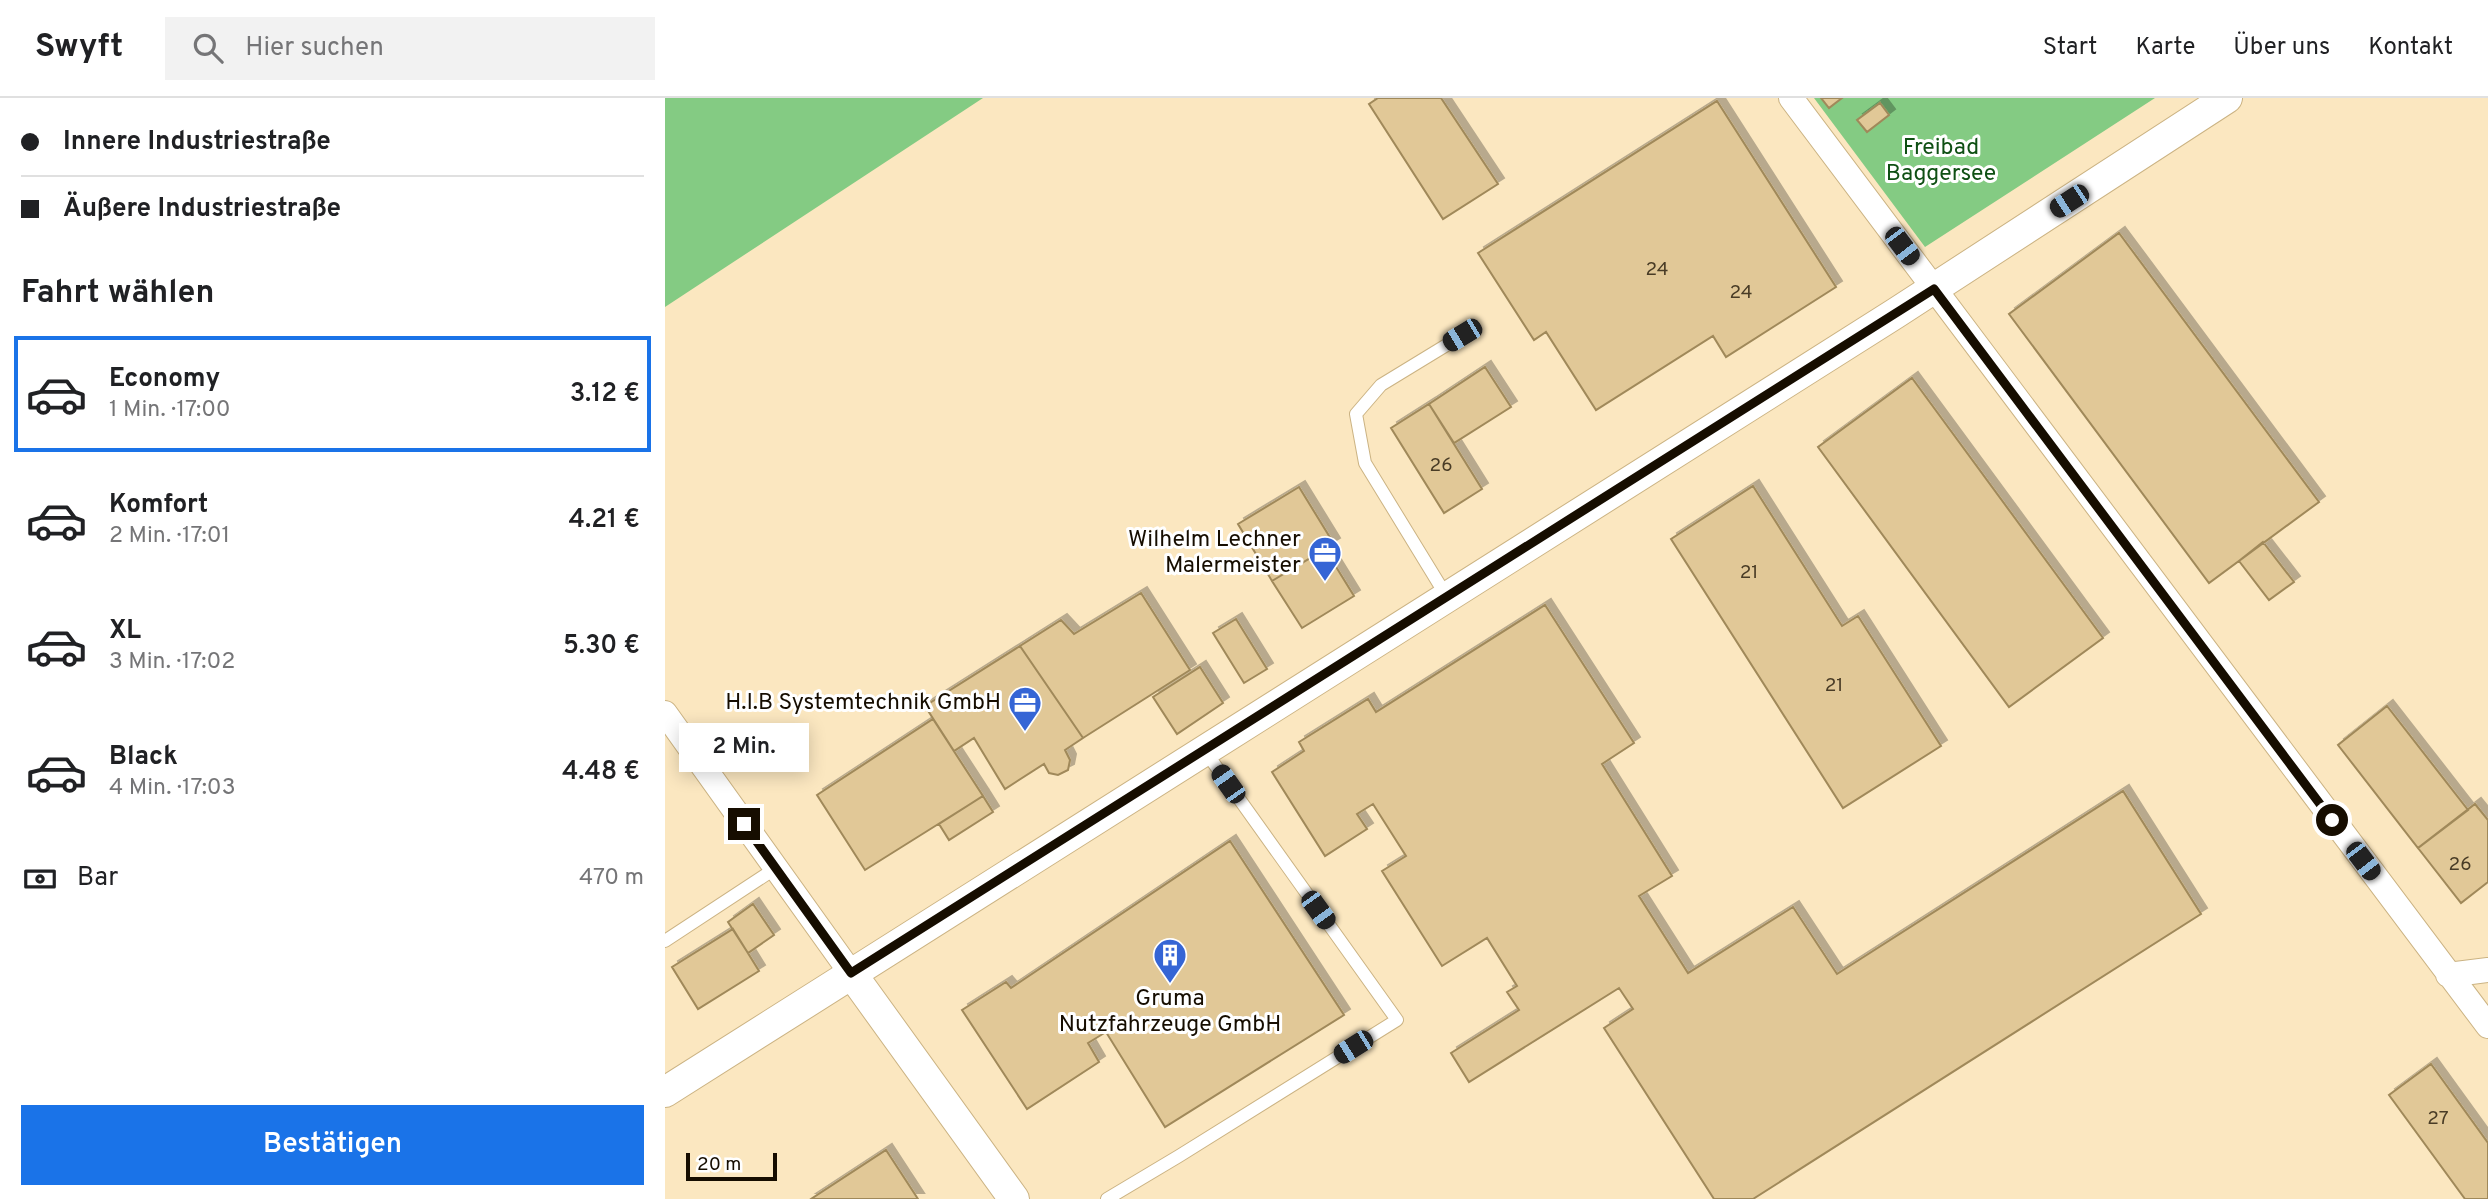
<!DOCTYPE html>
<html lang="de">
<meta charset="utf-8">
<style>
body{margin:0;font-family:Overpass,sans-serif;background:#f2f2f2;color:#202124;height:100vh;display:flex;flex-direction:column;font-size:26px;white-space:nowrap}
*{box-sizing:border-box;margin:0}
p{font-size:23px;color:#757577}
.icon{flex:none;width:38px;height:38px;fill:none;stroke:currentColor;stroke-width:2;stroke-linecap:round;stroke-linejoin:round}
.map{position:relative;flex:1;overflow:hidden}
.drawer{display:flex;flex-direction:column;background:#fff;width:665px}
.drawer>*{flex:none}
.banner{display:grid;align-content:center;height:154px;padding:0 21px;background:#fff}
.scale{position:absolute;left:21px;bottom:18px;width:91px;box-sizing:border-box;padding-left:7px;border:4px solid #160d00;border-top:0;font-size:19px;line-height:24px;white-space:nowrap;color:#160d00;-webkit-text-stroke:5px #fff;paint-order:stroke}
.end{position:absolute;width:32px;height:32px;margin:-16px;border:9px solid #160d00;background:#fff;box-shadow:0 0 0 4px #fff}
.from{border-radius:50%}
.bubble{position:absolute;height:49px;border-radius:0px;background:#fff;box-shadow:0 4px 18px #0003;font-size:23px;font-weight:600;line-height:49px;text-align:center}
.car{position:absolute;width:21px;height:42px;margin:-21px -10px;border-radius:9px;box-shadow:0 0 5px 2px #0007;background:linear-gradient(#222 24%,#8ab4d8 0 40%,#222 0 76%,#8ab4d8 0 86%,#222 0)}
.banner b{display:flex;align-items:center;gap:24px;height:66px;font-size:26px}
.banner b+b{border-top:2px solid #e0e0e0}
.banner i{width:18px;height:18px;background:#202124}
ul{padding:0;list-style:none}
li{display:flex;align-items:center;gap:21px;height:116px;margin:0 14px 10px;padding:0 7px;border:4px solid transparent;border-radius:0px}
li div{flex:1}
li b{display:block;font-size:26px}
li em{font-style:normal;font-weight:600}
li.current{border-color:#1a73e8}
li>.icon{width:63px;height:63px;stroke-width:1.5}
h2{padding:0 21px;font-size:32px;line-height:84px}
.pay{display:flex;align-items:center;gap:18px;height:77px;padding:0 21px;font-size:26px}
.pay p{margin-inline-start:auto}
.button{display:flex;gap:14px;margin-top:auto;padding:14px 21px}
.button a{flex:1;height:80px;border-radius:0px;background:#1a73e8;color:#fff;font-size:28px;font-weight:600;line-height:80px;text-align:center}
header{display:flex;align-items:center;gap:42px;box-sizing:border-box;height:98px;padding:0 35px;background:#fff;border-bottom:2px solid #e0e0e0}
header strong{font-size:33px}
nav{display:flex;gap:38px;margin-inline-start:auto;font-size:24px}
.search{width:490px;height:63px;background:#f2f2f2;display:flex;align-items:center;gap:18px;box-sizing:border-box;padding:0 24px;border-radius:0px;color:#757577;font-size:26px}
main{display:flex;flex:1;min-height:0}
.map>svg:first-child{display:block}
.green{fill:#84cb83}
.building{fill:#e1c897;stroke:#a0895a;stroke-width:2;filter:url(#shadow)}
.lines{fill:none;stroke-linecap:round;stroke-linejoin:round}
.service-casing{stroke:#cbb383;stroke-width:14}
.minor-casing{stroke:#cbb383;stroke-width:26}
.tertiary-casing{stroke:#cbb383;stroke-width:32}
.service{stroke:#fff;stroke-width:12}
.minor{stroke:#fff;stroke-width:24}
.tertiary{stroke:#fff;stroke-width:30}
.route{stroke:#160d00;stroke-width:9}
.labels{text-anchor:middle;dominant-baseline:central;stroke-width:6;stroke-linejoin:round;paint-order:stroke}
.number-label{font-size:19px;fill:#493c26}
.park-label{font-size:23px;fill:#0f5014;stroke:#fff}
.poi-label{font-size:23px;fill:#160d00;stroke:#fff;text-anchor:end}
</style>
<header>
<strong>Swyft</strong>
<div class="search"><svg class="icon" aria-label="search" viewBox="0 0 24 24"><circle cx="10" cy="10" r="6"/><path d="M15 15l6 6"/></svg>Hier suchen</div>
<nav><a>Start</a><a>Karte</a><a>Über uns</a><a>Kontakt</a></nav>
</header>
<main>
<section class="drawer">
<div class="banner">
<b><i class="from"></i>Innere Industriestraße</b>
<b><i></i>Äußere Industriestraße</b>
</div>
<h2>Fahrt wählen</h2>
<ul>
<li class="current"><svg class="icon" aria-label="car" viewBox="0 0 24 24"><path d="M5 17H2v-5l4-1 3-4h7l3 4 3 1v5h-3M9 17h6M6 11h13"/><circle cx="7" cy="17" r="2"/><circle cx="17" cy="17" r="2"/></svg><div><b>Economy</b><p>1 Min. · 17:00</p></div><em>3.12 €</em></li>
<li><svg class="icon" aria-label="car" viewBox="0 0 24 24"><path d="M5 17H2v-5l4-1 3-4h7l3 4 3 1v5h-3M9 17h6M6 11h13"/><circle cx="7" cy="17" r="2"/><circle cx="17" cy="17" r="2"/></svg><div><b>Komfort</b><p>2 Min. · 17:01</p></div><em>4.21 €</em></li>
<li><svg class="icon" aria-label="car" viewBox="0 0 24 24"><path d="M5 17H2v-5l4-1 3-4h7l3 4 3 1v5h-3M9 17h6M6 11h13"/><circle cx="7" cy="17" r="2"/><circle cx="17" cy="17" r="2"/></svg><div><b>XL</b><p>3 Min. · 17:02</p></div><em>5.30 €</em></li>
<li><svg class="icon" aria-label="car" viewBox="0 0 24 24"><path d="M5 17H2v-5l4-1 3-4h7l3 4 3 1v5h-3M9 17h6M6 11h13"/><circle cx="7" cy="17" r="2"/><circle cx="17" cy="17" r="2"/></svg><div><b>Black</b><p>4 Min. · 17:03</p></div><em>4.48 €</em></li>
</ul>
<div class="pay"><svg class="icon" aria-label="cash" viewBox="0 0 24 24"><path d="M3 7h18v10H3z"/><circle cx="12" cy="12" r="2"/></svg>Bar<p>470 m</p></div>
<div class="button"><a>Bestätigen</a></div>
</section>
<div class="map">
<svg width="1823" height="1101" viewBox="0 0 1823 1101">
<defs>
<filter id="shadow"><feDropShadow dx="6" dy="-6" stdDeviation="0" flood-color="#0004"/></filter>
</defs>
<rect width="100%" height="100%" fill="#fbe7c0"/>
<path class="green" d="M 0,0 L 318,0 L 0,209 Z
M 1149,0 L 1490,0 L 1260,149 Z"/>
<path class="building" d="M 713,0 L 776,0 L 833,86 L 778,121 L 704,6 Z
M 1156,0 L 1177,0 L 1164,10 Z
M 1052,3 L 1171,189 L 1061,259 L 1048,238 L 931,312 L 881,234 L 869,242 L 813,155 Z
M 1215,5 L 1224,17 L 1202,34 L 1192,22 Z
M 1454,135 L 1654,404 L 1544,485 L 1344,216 Z
M 820,269 L 846,309 L 789,345 L 764,306 Z
M 1247,280 L 1438,540 L 1344,609 L 1153,349 Z
M 764,306 L 817,391 L 779,415 L 726,330 Z
M 1088,388 L 1177,528 L 1193,518 L 1276,648 L 1178,710 L 1006,441 Z
M 634,389 L 669,446 L 607,483 L 573,426 Z
M 1598,444 L 1629,484 L 1604,502 L 1574,463 Z
M 660,451 L 689,498 L 637,530 L 607,483 Z
M 476,495 L 525,572 L 418,640 L 355,548 L 396,522 L 409,536 Z
M 880,507 L 969,645 L 937,666 L 1007,778 L 974,798 L 1023,875 L 1128,809 L 1172,876 L 1458,693 L 1536,816 L 1088,1101 L 1049,1101 L 939,930 L 968,911 L 954,890 L 804,984 L 786,955 L 854,912 L 842,894 L 852,888 L 822,840 L 777,868 L 717,773 L 741,758 L 708,706 L 692,716 L 702,731 L 660,758 L 607,674 L 639,653 L 634,644 L 703,601 L 711,614 Z
M 571,521 L 602,571 L 579,585 L 548,535 Z
M 355,548 L 418,640 L 400,652 L 405,662 L 403,672 L 393,677 L 384,675 L 379,666 L 340,691 L 309,640 L 289,653 L 260,608 Z
M 535,569 L 558,605 L 512,636 L 488,599 Z
M 1722,608 L 1803,712 L 1753,750 L 1673,647 Z
M 268,621 L 318,698 L 200,772 L 152,697 Z
M 318,698 L 328,714 L 284,742 L 274,726 Z
M 1810,706 L 1823,722 L 1823,784 L 1796,805 L 1753,750 Z
M 565,743 L 679,917 L 500,1029 L 441,934 L 423,945 L 434,964 L 362,1011 L 297,912 L 341,884 L 346,890 Z
M 88,806 L 109,837 L 83,855 L 63,824 Z
M 68,831 L 94,873 L 33,911 L 7,869 Z
M 1766,966 L 1823,1045 L 1823,1101 L 1800,1101 L 1724,997 Z
M 221,1052 L 253,1101 L 146,1101 Z"/>
<g class="lines">
<defs>
<path id="service" d="M 782,499 L 700,365 L 691,316 L 716,287 L 798,237
M 0,843 L 111,770
M 442,1101 L 514,1058 L 732,922 L 540,653"/>
<path id="minor" d="M 1126,0 L 1823,928
M 0,615 L 186,875
M 1783,877 L 1823,872"/>
<path id="tertiary" d="M 186,875 L 349,1101
M 0,994 L 1231,215 L 1562,0"/>
</defs>
<use href="#service" class="service-casing"/>
<use href="#minor" class="minor-casing"/>
<use href="#tertiary" class="tertiary-casing"/>
<use href="#service" class="service"/>
<use href="#minor" class="minor"/>
<use href="#tertiary" class="tertiary"/>
</g>
<g class="lines">
<path class="route" d="M 79,726 L 186,875 L 1269,191 L 1667,722"/>
</g>
<defs>
<symbol id="office-pin" viewBox="-11 -11 22 30"><path d="M0 17L-7.5 6A9.5 9.5 0 1 1 7.5 6Z" fill="#3565d5" stroke="#fff"/><path d="M-6-3h4V-5.5h4V-3h4V5H-6ZM-1-4.5V-3h2v-1.5ZM-6 0V1H6V0Z" fill="#fff"/></symbol>
<symbol id="building-pin" viewBox="-11 -11 22 30"><path d="M0 17L-7.5 6A9.5 9.5 0 1 1 7.5 6Z" fill="#3565d5" stroke="#fff"/><path d="M-4-6H4V6H1V3H-1V6H-4ZM-2.5-4.3h1.7v1.8h-1.7ZM.8-4.3h1.7v1.8H.8ZM-2.5-1h1.7V.8h-1.7ZM.8-1h1.7V.8H.8Z" fill="#fff"/></symbol>
</defs>
<g fill-rule="evenodd">
<use href="#office-pin" x="641" y="436" width="38" height="52"/>
<use href="#office-pin" x="341" y="586" width="38" height="52"/>
<use href="#building-pin" x="486" y="838" width="38" height="52"/>
</g>
<g class="labels">
<g class="number-label">
<text x="992" y="172">24</text>
<text x="1076" y="195">24</text>
<text x="776" y="368">26</text>
<text x="1084" y="475">21</text>
<text x="1169" y="588">21</text>
<text x="1795" y="767">26</text>
<text x="1773" y="1021">27</text>
</g>
<g class="park-label">
<text x="1276" y="50">Freibad<tspan x="1276" dy="26">Baggersee</tspan></text>
</g>
<g class="poi-label">
<text x="636" y="442">Wilhelm Lechner<tspan x="636" dy="26">Malermeister</tspan></text>
<text x="336" y="605">H.I.B Systemtechnik GmbH</text>
<text x="505" y="901" text-anchor="middle">Gruma<tspan x="505" dy="26">Nutzfahrzeuge GmbH</tspan></text>
</g>
</g>
</svg>
<div class="scale">20 m</div>
<i class="end from" style="left:1667px;top:722px"></i>
<i class="end" style="left:79px;top:726px"></i>
<div class="bubble" style="left:14px;top:625px;width:130px">2 Min.</div>
<i class="car" style="left:1404px;top:103px;rotate:237deg"></i>
<i class="car" style="left:1237px;top:148px;rotate:143deg"></i>
<i class="car" style="left:797px;top:237px;rotate:239deg"></i>
<i class="car" style="left:563px;top:686px;rotate:325deg"></i>
<i class="car" style="left:1698px;top:763px;rotate:143deg"></i>
<i class="car" style="left:653px;top:812px;rotate:144deg"></i>
<i class="car" style="left:688px;top:949px;rotate:238deg"></i>
</div>
</main>
